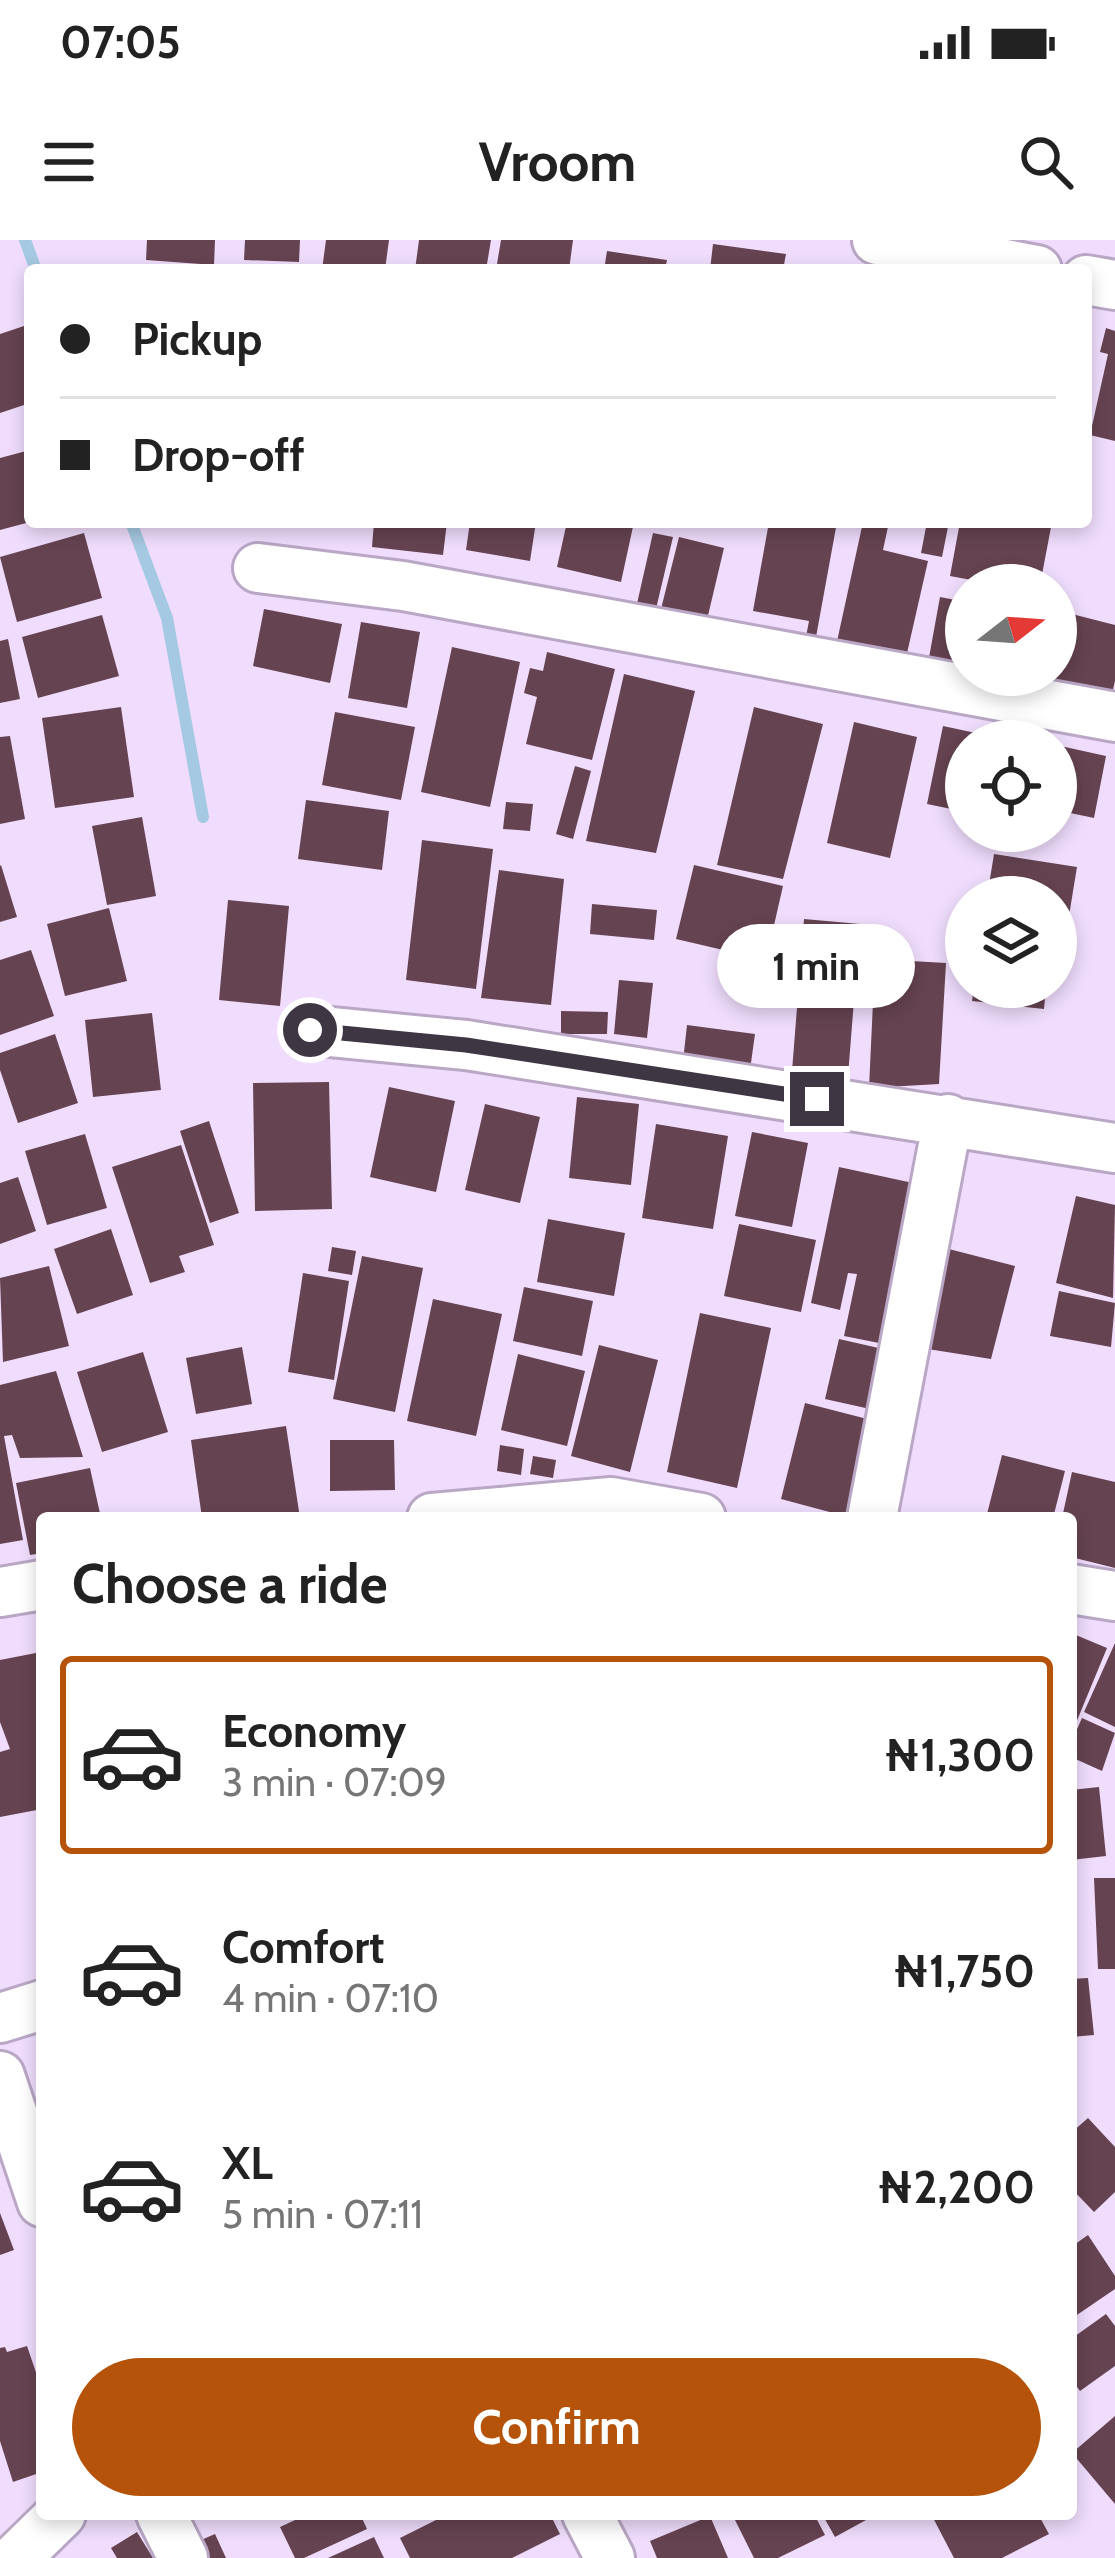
<!DOCTYPE html>
<meta charset="utf-8">
<style>
body{margin:0;font-family:Cabin,sans-serif;background:#f2f2f2;color:#222;height:100vh;display:flex;flex-direction:column;font-size:45px;white-space:nowrap}
*{box-sizing:border-box;margin:0}
p{font-size:39px;color:#767676}
.icon{flex:none;width:66px;height:66px;fill:none;stroke:currentColor;stroke-width:2;stroke-linecap:round;stroke-linejoin:round}
.map{position:relative;flex:1;overflow:hidden}
.panel{position:absolute;left:36px;top:1272px;width:1041px;height:1008px;display:flex;flex-direction:column;background:#fff;border-radius:12px;box-shadow:0 6px 18px #0003}
.panel>*{flex:none}
.top-card{position:absolute;left:24px;top:24px;width:1068px;height:264px;border-radius:12px;box-shadow:0 6px 18px #0003;display:grid;align-content:center;height:264px;padding:0 36px;background:#fff}
.needle{width:78px;rotate:73deg}
.tools{position:absolute;left:945px;top:324px;display:grid;gap:24px}
.tools a{display:grid;place-items:center;width:132px;height:132px;border-radius:50%;background:#fff;box-shadow:0 6px 18px #0003;font-size:60px}
.end{position:absolute;width:54px;height:54px;margin:-27px;border:15px solid #3e3643;background:#fff;box-shadow:0 0 0 6px #fff}
.from{border-radius:50%}
.bubble{position:absolute;height:84px;border-radius:42px;background:#fff;box-shadow:0 6px 18px #0003;font-size:39px;font-weight:700;line-height:84px;text-align:center}
.top-card b{display:flex;align-items:center;gap:42px;height:114px;font-size:45px}
.top-card b+b{border-top:3px solid #e0e0e0}
.top-card i{width:30px;height:30px;background:#222}
ul{padding:0;list-style:none}
li{display:flex;align-items:center;gap:36px;height:198px;margin:0 24px 18px;padding:0 12px;border:6px solid transparent;border-radius:12px}
li div{flex:1}
li b{display:block;font-size:45px}
li em{font-style:normal;font-weight:700}
li.selected{border-color:#b45309}
li>.icon{width:108px;height:108px;stroke-width:1.5}
h2{padding:0 36px;font-size:54px;line-height:144px}
.primary-button{display:flex;gap:24px;margin-top:auto;padding:24px 36px}
.primary-button a{flex:1;height:138px;border-radius:72px;background:#b45309;color:#fff;font-size:48px;font-weight:700;line-height:138px;text-align:center}
.status{display:flex;justify-content:space-between;align-items:center;height:84px;padding:0 60px;background:#fff;direction:ltr}
.status svg{height:33px;fill:currentColor}
header{display:flex;justify-content:space-between;align-items:center;height:156px;padding:0 36px;background:#fff;font-size:54px;font-weight:700}
.map>svg:first-child{display:block}
.lines{fill:none;stroke-linecap:round;stroke-linejoin:round}
.stream{stroke:#a5c9e2;stroke-width:12}
.building{fill:#664351}
.minor-casing{stroke:#b9a7c5;stroke-width:54}
.minor{stroke:#fff;stroke-width:48}
.route{stroke:#3e3643;stroke-width:15}
</style>
<div class="status"><b>07:05</b><svg viewBox="0 0 49 12"><path d="M0 12V9h3v3zM5 12V6h3v6zM10 12V3h3v9zM15 12V0h3v12zM26 1h20v11H26zM47 4h2v5h-2z"/></svg></div>
<header><svg class="icon" aria-label="menu" viewBox="0 0 24 24"><path d="M4 6h16M4 12h16M4 18h16"/></svg>Vroom<svg class="icon" aria-label="search" viewBox="0 0 24 24"><circle cx="10" cy="10" r="6"/><path d="M15 15l6 6"/></svg></header>
<div class="map">
<svg width="1115" height="2318" viewBox="0 0 1115 2318">
<rect width="100%" height="100%" fill="#f0ddfd"/>
<g class="lines">
<path class="stream" d="M 25,0 L 36,30
M 131,282 L 167,378 L 203,577"/>
</g>
<path class="building" d="M 147,0 L 215,0 L 214,25 L 146,20 Z
M 245,0 L 300,0 L 299,22 L 244,20 Z
M 326,0 L 389,0 L 385,30 L 322,30 Z
M 419,0 L 491,0 L 486,30 L 415,30 Z
M 501,0 L 573,0 L 569,30 L 496,30 Z
M 713,4 L 786,14 L 783,30 L 710,30 Z
M 607,11 L 667,20 L 665,30 L 604,30 Z
M 30,84 L 30,163 L 0,173 L 0,94 Z
M 1106,88 L 1115,91 L 1115,201 L 1090,195 L 1108,114 L 1100,112 Z
M 30,210 L 30,282 L 0,290 L 0,218 Z
M 374,282 L 447,282 L 443,315 L 372,307 Z
M 470,282 L 536,282 L 530,321 L 466,310 Z
M 567,282 L 634,282 L 621,342 L 557,327 Z
M 769,282 L 837,282 L 814,408 L 804,407 L 809,381 L 753,371 Z
M 863,282 L 889,282 L 883,310 L 928,321 L 905,422 L 836,406 Z
M 927,282 L 949,282 L 942,317 L 921,313 Z
M 960,282 L 1052,282 L 1040,345 L 998,345 L 950,336 Z
M 84,293 L 102,358 L 17,382 L 0,317 Z
M 653,293 L 673,297 L 655,373 L 636,368 Z
M 679,297 L 724,308 L 706,384 L 660,373 Z
M 940,357 L 966,362 L 955,428 L 928,423 Z
M 264,369 L 342,384 L 330,443 L 253,426 Z
M 1068,373 L 1115,385 L 1115,441 L 1109,466 L 1049,450 L 1053,435 L 1056,435 Z
M 102,375 L 119,436 L 38,458 L 22,397 Z
M 361,382 L 420,392 L 407,468 L 348,458 Z
M 8,399 L 20,459 L 0,463 L 0,401 Z
M 452,407 L 520,422 L 490,567 L 421,552 Z
M 547,412 L 615,429 L 592,520 L 526,504 L 537,457 L 524,453 L 530,428 L 543,431 Z
M 624,434 L 695,451 L 656,613 L 586,601 Z
M 121,467 L 134,557 L 55,568 L 42,478 Z
M 754,467 L 823,484 L 783,639 L 717,625 Z
M 335,472 L 415,487 L 401,560 L 322,545 Z
M 854,482 L 917,497 L 890,618 L 827,603 Z
M 943,486 L 1004,499 L 966,501 L 966,572 L 927,564 Z
M 10,496 L 25,579 L 0,584 L 0,497 Z
M 1056,505 L 1106,516 L 1094,578 L 1056,570 Z
M 575,526 L 591,531 L 573,599 L 556,594 Z
M 306,560 L 389,571 L 382,630 L 298,619 Z
M 506,562 L 533,564 L 530,591 L 503,589 Z
M 142,577 L 156,656 L 107,665 L 92,586 Z
M 422,600 L 493,609 L 476,749 L 406,740 Z
M 994,614 L 1077,627 L 1066,694 L 1056,692 L 1056,657 L 987,657 Z
M 1,625 L 17,677 L 0,682 L 0,626 Z
M 694,625 L 783,646 L 766,720 L 676,699 Z
M 499,630 L 564,639 L 551,765 L 481,758 Z
M 228,660 L 289,666 L 280,766 L 219,760 Z
M 592,664 L 657,670 L 654,700 L 590,694 Z
M 109,668 L 127,741 L 65,756 L 47,684 Z
M 804,679 L 860,684 L 848,836 L 792,831 Z
M 31,710 L 54,776 L 0,795 L 0,720 Z
M 875,719 L 946,723 L 939,844 L 869,848 Z
M 619,740 L 653,743 L 647,798 L 614,794 Z
M 974,747 L 1046,747 L 1044,769 L 972,761 Z
M 561,771 L 608,772 L 607,794 L 561,794 Z
M 152,773 L 161,850 L 93,857 L 85,780 Z
M 687,785 L 755,794 L 750,830 L 683,821 Z
M 55,794 L 78,863 L 18,883 L 0,830 L 0,813 Z
M 329,842 L 332,969 L 255,971 L 253,843 Z
M 389,847 L 455,861 L 436,952 L 370,937 Z
M 577,857 L 639,864 L 631,945 L 569,938 Z
M 485,864 L 540,877 L 520,963 L 465,950 Z
M 209,881 L 239,973 L 210,983 L 180,891 Z
M 656,884 L 728,896 L 713,989 L 642,978 Z
M 752,892 L 808,903 L 792,987 L 735,976 Z
M 85,894 L 107,968 L 47,985 L 25,911 Z
M 181,905 L 214,1005 L 179,1016 L 185,1032 L 150,1043 L 112,927 Z
M 839,927 L 913,943 L 879,1103 L 844,1096 L 857,1034 L 848,1033 L 840,1070 L 811,1063 Z
M 18,937 L 36,991 L 0,1004 L 0,943 Z
M 1076,956 L 1115,965 L 1113,1058 L 1056,1043 Z
M 548,979 L 625,993 L 614,1056 L 537,1042 Z
M 739,984 L 816,1000 L 801,1072 L 724,1056 Z
M 111,989 L 133,1055 L 77,1074 L 54,1009 Z
M 332,1007 L 356,1011 L 352,1035 L 328,1031 Z
M 941,1007 L 1015,1026 L 991,1119 L 915,1107 Z
M 362,1016 L 423,1028 L 395,1172 L 333,1159 Z
M 49,1026 L 69,1106 L 3,1122 L 0,1038 Z
M 303,1033 L 349,1041 L 334,1140 L 288,1132 Z
M 524,1047 L 593,1061 L 582,1116 L 513,1101 Z
M 1059,1051 L 1115,1063 L 1111,1107 L 1050,1096 Z
M 433,1059 L 502,1074 L 476,1196 L 407,1181 Z
M 700,1073 L 771,1088 L 737,1248 L 667,1232 Z
M 839,1099 L 883,1109 L 870,1169 L 825,1159 Z
M 599,1105 L 658,1120 L 630,1232 L 571,1216 Z
M 242,1107 L 252,1164 L 196,1174 L 186,1118 Z
M 143,1112 L 168,1192 L 102,1212 L 77,1132 Z
M 518,1114 L 585,1131 L 567,1206 L 501,1190 Z
M 56,1131 L 83,1217 L 20,1218 L 12,1195 L 4,1196 L 23,1300 L 0,1304 L 0,1145 Z
M 805,1163 L 879,1182 L 852,1278 L 781,1259 Z
M 286,1186 L 300,1278 L 202,1278 L 191,1200 Z
M 330,1200 L 394,1200 L 395,1250 L 330,1251 Z
M 500,1205 L 524,1209 L 521,1235 L 497,1231 Z
M 1002,1215 L 1065,1231 L 1053,1278 L 986,1278 Z
M 533,1216 L 556,1220 L 553,1238 L 530,1234 Z
M 90,1228 L 101,1278 L 42,1278 L 42,1313 L 30,1315 L 16,1243 Z
M 1072,1232 L 1115,1242 L 1115,1328 L 1071,1317 L 1071,1278 L 1062,1278 Z
M 1071,1393 L 1107,1408 L 1071,1495 Z
M 1115,1403 L 1115,1487 L 1084,1472 Z
M 41,1412 L 42,1569 L 0,1577 L 0,1512 L 10,1509 L 0,1482 L 0,1420 Z
M 1082,1478 L 1115,1493 L 1102,1531 L 1071,1517 L 1071,1503 Z
M 1099,1547 L 1106,1616 L 1071,1620 L 1071,1550 Z
M 1094,1638 L 1115,1638 L 1115,1729 L 1098,1729 Z
M 1088,1738 L 1094,1795 L 1071,1797 L 1071,1739 Z
M 1088,1878 L 1115,1907 L 1115,1952 L 1094,1972 L 1071,1948 L 1071,1893 Z
M 0,1973 L 14,2010 L 0,2015 Z
M 1088,1995 L 1115,2036 L 1115,2049 L 1071,2079 L 1071,2007 Z
M 1106,2074 L 1115,2086 L 1115,2126 L 1080,2151 L 1071,2139 L 1071,2099 Z
M 27,2106 L 42,2150 L 42,2232 L 13,2242 L 0,2201 L 0,2108 L 5,2107 L 7,2112 Z
M 1115,2176 L 1115,2264 L 1072,2213 Z
M 308,2274 L 360,2274 L 367,2289 L 304,2318 L 295,2318 L 280,2287 Z
M 448,2274 L 550,2274 L 560,2294 L 512,2318 L 410,2318 L 400,2298 Z
M 732,2274 L 814,2274 L 825,2295 L 778,2318 L 754,2318 Z
M 822,2274 L 877,2274 L 835,2297 Z
M 931,2274 L 1038,2274 L 1049,2294 L 1002,2318 L 954,2318 Z
M 710,2276 L 728,2318 L 657,2318 L 650,2301 Z
M 137,2292 L 153,2318 L 117,2318 L 111,2308 Z
M 215,2294 L 226,2318 L 200,2318 L 194,2303 Z
M 374,2297 L 384,2318 L 328,2318 Z"/>
<g class="lines">
<defs>
<path id="minor" d="M 877,0 L 1037,30
M 1086,40 L 1115,45
M 258,328 L 403,346 L 1115,477
M 310,790 L 466,805 L 1115,908
M 432,1278 L 611,1262 L 701,1278
M 872,1278 L 948,879
M 1071,1349 L 1115,1356
M 0,1352 L 42,1345
M 0,1778 L 42,1765
M 0,1836 L 42,1962
M 161,2274 L 183,2318
M 587,2274 L 610,2318
M 16,2318 L 61,2274"/>
</defs>
<use href="#minor" class="minor-casing"/>
<use href="#minor" class="minor"/>
</g>
<g class="lines">
<path class="route" d="M 310,790 L 466,805 L 817,859"/>
</g>
</svg>
<div class="tools">
<a><svg class="needle" viewBox="-14 -14 28 28"><path d="M0-13l5 13h-10z" fill="#e53935"/><path d="M0 13l5-13h-10z" fill="#767676"/></svg></a>
<a><svg class="icon" aria-label="locate" viewBox="0 0 24 24"><circle cx="12" cy="12" r="6"/><path d="M12 2v4M12 18v4M2 12h4M18 12h4"/></svg></a>
<a><svg class="icon" aria-label="layers" viewBox="0 0 24 24"><path d="M12 4l9 5-9 5-9-5zM3 14l9 5 9-5"/></svg></a>
</div>
<i class="end from" style="left:310px;top:790px"></i>
<i class="end" style="left:817px;top:859px"></i>
<div class="bubble" style="left:717px;top:684px;width:198px">1 min</div>
<div class="top-card">
<b><i class="from"></i>Pickup</b>
<b><i></i>Drop-off</b>
</div>
<section class="panel">
<h2>Choose a ride</h2>
<ul>
<li class="selected"><svg class="icon" aria-label="car" viewBox="0 0 24 24"><path d="M5 17H2v-5l4-1 3-4h7l3 4 3 1v5h-3M9 17h6M6 11h13"/><circle cx="7" cy="17" r="2"/><circle cx="17" cy="17" r="2"/></svg><div><b>Economy</b><p>3 min · 07:09</p></div><em>₦1,300</em></li>
<li><svg class="icon" aria-label="car" viewBox="0 0 24 24"><path d="M5 17H2v-5l4-1 3-4h7l3 4 3 1v5h-3M9 17h6M6 11h13"/><circle cx="7" cy="17" r="2"/><circle cx="17" cy="17" r="2"/></svg><div><b>Comfort</b><p>4 min · 07:10</p></div><em>₦1,750</em></li>
<li><svg class="icon" aria-label="car" viewBox="0 0 24 24"><path d="M5 17H2v-5l4-1 3-4h7l3 4 3 1v5h-3M9 17h6M6 11h13"/><circle cx="7" cy="17" r="2"/><circle cx="17" cy="17" r="2"/></svg><div><b>XL</b><p>5 min · 07:11</p></div><em>₦2,200</em></li>
</ul>
<div class="primary-button"><a>Confirm</a></div>
</section>
</div>
